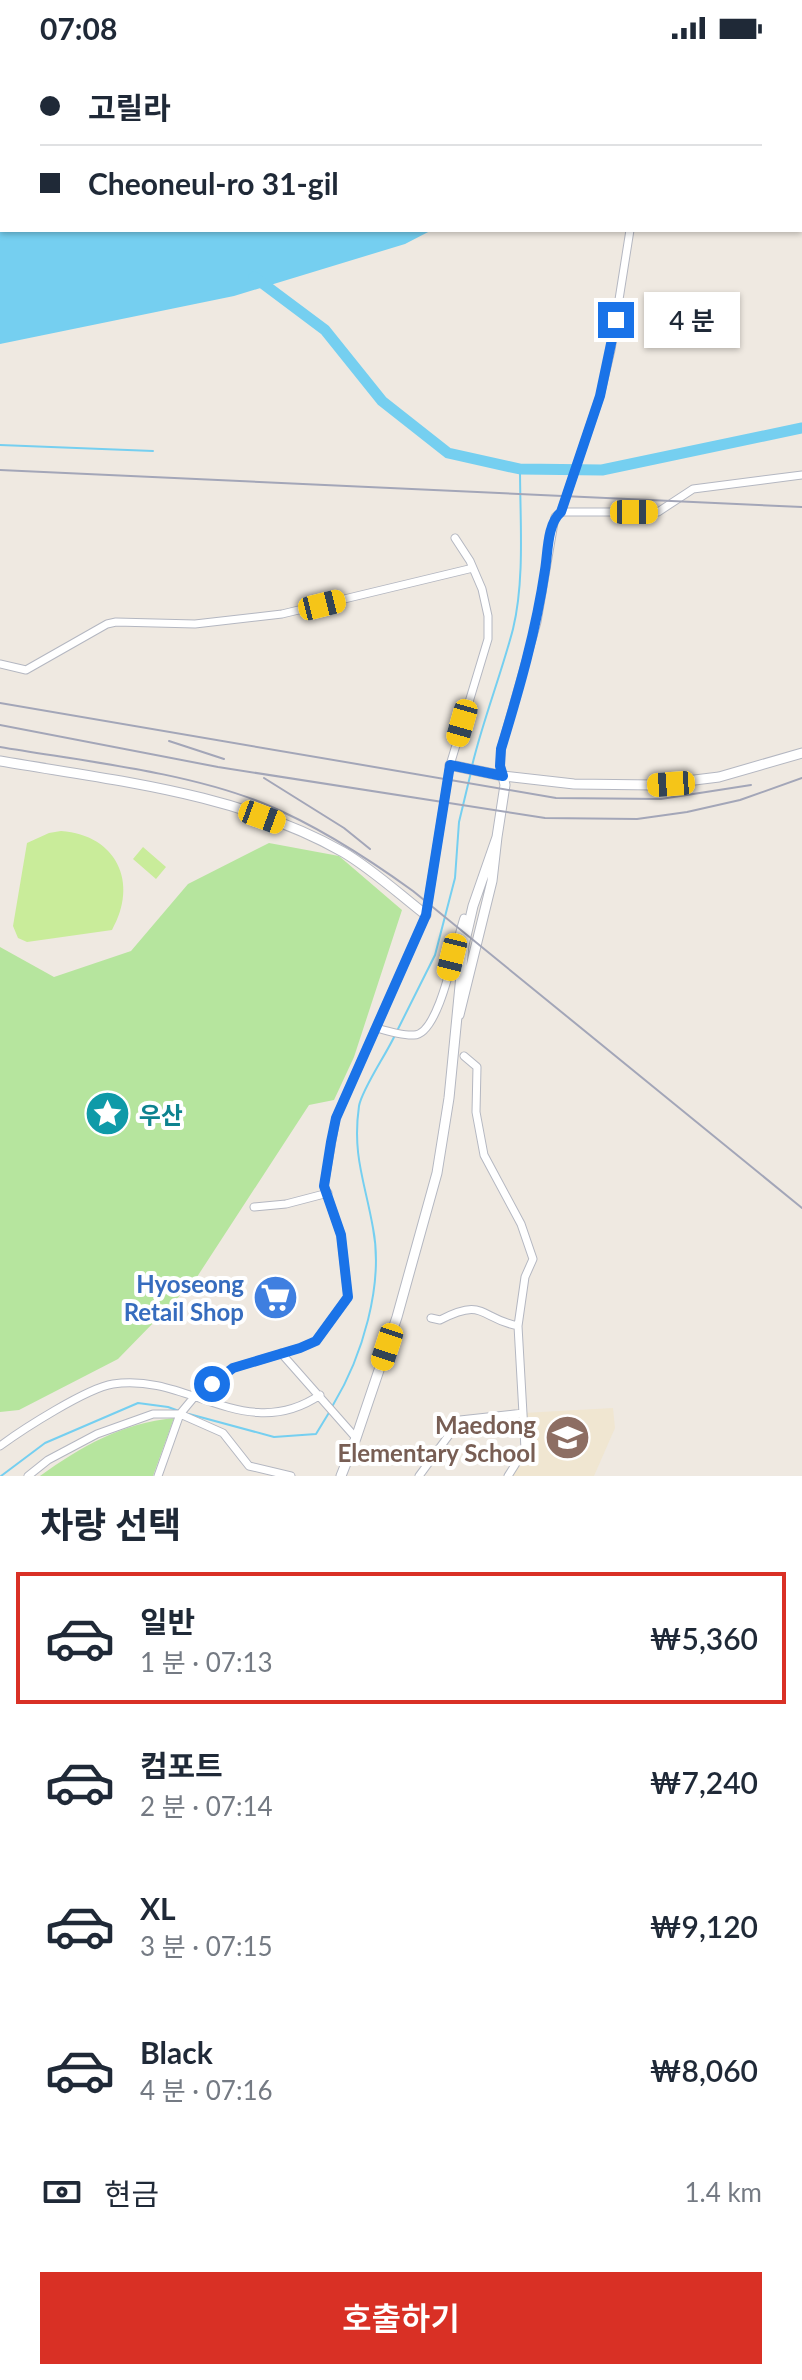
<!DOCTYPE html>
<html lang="ko">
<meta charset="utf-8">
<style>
body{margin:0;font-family:Lato,"Noto Sans KR",sans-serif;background:#f6f6f7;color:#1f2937;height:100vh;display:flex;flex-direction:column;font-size:30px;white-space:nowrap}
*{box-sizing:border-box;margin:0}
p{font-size:26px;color:#747a83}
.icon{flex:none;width:44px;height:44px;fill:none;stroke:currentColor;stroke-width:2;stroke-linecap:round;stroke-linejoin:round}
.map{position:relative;height:1420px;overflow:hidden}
.drawer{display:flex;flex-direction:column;background:#fff;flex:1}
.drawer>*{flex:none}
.banner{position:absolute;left:0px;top:0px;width:802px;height:176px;box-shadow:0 2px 6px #0004;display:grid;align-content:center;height:176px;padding:0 40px;background:#fff}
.end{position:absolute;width:36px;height:36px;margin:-18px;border:10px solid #1a73e8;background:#fff;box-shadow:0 0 0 4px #fff}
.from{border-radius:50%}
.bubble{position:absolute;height:56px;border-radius:0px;background:#fff;box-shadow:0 2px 6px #0004;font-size:26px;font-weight:600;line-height:56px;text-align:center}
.car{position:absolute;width:24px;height:48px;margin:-24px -12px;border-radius:10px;box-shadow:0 0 6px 2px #0007;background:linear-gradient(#f5c518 24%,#345 0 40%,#f5c518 0 76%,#345 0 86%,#f5c518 0)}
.banner b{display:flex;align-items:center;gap:28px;height:76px;font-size:30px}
.banner b+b{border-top:2px solid #e0e1e3}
.banner i{width:20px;height:20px;background:#1f2937}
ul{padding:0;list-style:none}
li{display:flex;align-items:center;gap:24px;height:132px;margin:0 16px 12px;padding:0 24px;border:4px solid transparent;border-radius:0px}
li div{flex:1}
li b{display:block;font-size:30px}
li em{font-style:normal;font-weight:600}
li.active{border-color:#d93025}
li>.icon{width:72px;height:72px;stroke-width:1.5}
h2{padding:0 40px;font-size:36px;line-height:96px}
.pay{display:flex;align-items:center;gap:20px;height:88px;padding:0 40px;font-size:30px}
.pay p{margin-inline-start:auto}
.button{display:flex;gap:16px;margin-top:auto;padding:16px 40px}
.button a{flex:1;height:92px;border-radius:0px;background:#d93025;color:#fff;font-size:32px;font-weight:600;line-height:92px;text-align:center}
.status{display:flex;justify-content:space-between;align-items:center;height:56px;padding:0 40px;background:#fff;direction:ltr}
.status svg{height:22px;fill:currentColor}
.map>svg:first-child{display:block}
.education{fill:#f0e6d1}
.green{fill:#b6e59e}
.pitch{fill:#c9ec9a}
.water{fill:#75cff0}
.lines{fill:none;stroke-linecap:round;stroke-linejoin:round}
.stream{stroke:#75cff0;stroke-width:2}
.river{stroke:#75cff0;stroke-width:11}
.minor-casing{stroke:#b4b7c1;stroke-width:9}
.tertiary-casing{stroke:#b4b7c1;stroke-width:11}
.minor{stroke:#fff;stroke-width:7}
.tertiary{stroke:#fff;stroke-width:9}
.rail{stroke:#a3a6b8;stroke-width:2}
.route{stroke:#1a73e8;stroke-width:10}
.labels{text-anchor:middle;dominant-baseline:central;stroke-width:8;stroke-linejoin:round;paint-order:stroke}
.culture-label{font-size:24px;font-weight:bold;fill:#0d838f;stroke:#fff;text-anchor:start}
.shop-label{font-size:24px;font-weight:bold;fill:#366cbe;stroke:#fff;text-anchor:end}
.education-label{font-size:24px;font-weight:bold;fill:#785e54;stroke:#fff;text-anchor:end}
</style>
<div class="status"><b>07:08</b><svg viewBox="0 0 49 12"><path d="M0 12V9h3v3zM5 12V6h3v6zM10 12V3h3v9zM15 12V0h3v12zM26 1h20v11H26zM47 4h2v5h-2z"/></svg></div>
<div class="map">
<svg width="802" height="1420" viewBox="0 0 802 1420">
<rect width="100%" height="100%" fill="#efe9e1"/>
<path class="education" d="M 613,1352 L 615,1372 L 594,1420 L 508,1420 L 525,1393 L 523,1357 Z"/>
<path class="green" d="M 269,787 L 339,800 L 402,854 L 354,1001 L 334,1044 L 309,1049 L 195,1224 L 118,1303 L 19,1354 L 0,1356 L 0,891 L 54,921 L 131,895 L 188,828 Z
M 174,1362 L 153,1420 L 40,1420 C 82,1390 122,1367 174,1362 Z"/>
<path class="pitch" d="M 61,775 C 117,779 139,827 112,874 L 27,886 L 18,882 L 13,870 L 27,787 L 49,777 Z
M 143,791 L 166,811 L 156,823 L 133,803 Z"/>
<path class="water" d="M 185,0 L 681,0 L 180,2 Z
M 0,38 L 2,38 L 2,174 L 432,174 L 405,188 L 234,240 L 0,288 Z"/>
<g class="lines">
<path class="stream" d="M 0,389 L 153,395
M 472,710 C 483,664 501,619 513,573 C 525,523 520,464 520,413
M 398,973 L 435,899 L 455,822 L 459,766 L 471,716
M 333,1349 C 362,1301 384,1229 373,1172 C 365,1126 352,1099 359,1050 C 362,1033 387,997 395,979
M 189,1358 L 274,1381 L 316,1378 L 330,1355
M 1,1420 L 45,1387 L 138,1347 L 168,1351 L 179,1355"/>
<path class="river" d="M 254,221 L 325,274 L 382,345 L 448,397 L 520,413 L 602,414 L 802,372"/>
<defs>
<path id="minor" d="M 800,5 L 802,4
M 561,456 L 658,456 L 693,433 L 802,419
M 0,608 L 26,614 L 107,568 L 116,566 L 195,568 L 282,558 L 473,512
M 503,720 L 500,710 L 501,693 L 537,566 L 555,461 L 561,456 L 600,340 L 611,294 L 630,174
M 377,972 C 387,975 404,980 414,979 C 440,979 456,884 464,862
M 464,1000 L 477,1011 L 476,1056 L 484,1099 L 521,1168 L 533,1203 L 525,1221 L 518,1270 L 525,1393 L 508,1420
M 254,1151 L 286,1148 L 328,1137
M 431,1262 L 440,1264 C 485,1241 479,1262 518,1270
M 281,1297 L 356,1382
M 0,1390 C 23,1373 87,1332 113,1328 C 187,1316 246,1389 320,1339
M 28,1420 L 48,1404 L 97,1378 L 153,1358 L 180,1358 L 223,1377 L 249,1410 L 291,1420
M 158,1420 L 180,1358 L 195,1340 L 233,1312 L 300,1292 L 316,1285 L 348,1241 L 341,1179 L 324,1130 L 336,1062 L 426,859 L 450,709 L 488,583 L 488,560 L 482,533 L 470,505 L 455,482
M 419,1420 L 460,1364 L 523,1357"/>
<path id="tertiary" d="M 0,705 C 116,725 239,737 343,796 C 372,813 399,838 426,859
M 450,709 L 503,720 L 574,728 L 654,729 L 719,721 L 802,697
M 497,781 L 505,729 L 503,720
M 341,1420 L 356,1382 L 397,1261 L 437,1117 L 449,1042 L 464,889 L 473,850 L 497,781 L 492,825 L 459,959"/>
</defs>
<use href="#minor" class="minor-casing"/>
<use href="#tertiary" class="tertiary-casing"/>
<use href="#minor" class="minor"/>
<use href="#tertiary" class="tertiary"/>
<path class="rail" d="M 0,414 L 802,451
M 0,647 L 556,742 L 661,743 L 751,729
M 0,669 L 218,711 L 545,762 L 637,763 L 687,756 L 740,744 L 802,722
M 169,685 L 224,703
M 0,691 C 82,705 188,716 265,748 C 318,770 366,801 413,835 L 802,1152
M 264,722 L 344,772 L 370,793"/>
</g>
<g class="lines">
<path class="route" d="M 212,1328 L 233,1312 L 300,1292 L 316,1285 L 348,1241 L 341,1179 L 324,1130 L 331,1086 L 336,1062 L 426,859 L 450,709 L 503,720 L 500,710 L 501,693 C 519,634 536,575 545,514 C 548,496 547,468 561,456 L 600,340 L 616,264"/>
</g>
<defs>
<symbol id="sight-disc" viewBox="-11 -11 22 22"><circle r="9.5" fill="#0f9aa8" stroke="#fff"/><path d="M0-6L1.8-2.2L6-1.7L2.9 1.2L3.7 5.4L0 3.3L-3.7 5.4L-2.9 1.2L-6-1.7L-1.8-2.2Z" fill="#fff"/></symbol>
<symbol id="supermarket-disc" viewBox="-11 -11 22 22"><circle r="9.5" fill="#3f7fe0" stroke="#fff"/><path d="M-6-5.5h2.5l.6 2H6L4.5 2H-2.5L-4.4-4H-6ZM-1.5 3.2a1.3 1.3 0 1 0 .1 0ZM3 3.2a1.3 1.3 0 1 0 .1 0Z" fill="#fff"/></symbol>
<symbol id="school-disc" viewBox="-11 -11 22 22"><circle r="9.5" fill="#8d6e63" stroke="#fff"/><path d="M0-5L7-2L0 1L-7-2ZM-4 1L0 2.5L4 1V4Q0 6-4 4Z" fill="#fff"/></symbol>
</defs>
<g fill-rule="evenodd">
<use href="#sight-disc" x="82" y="1032" width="51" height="51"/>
<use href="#supermarket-disc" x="250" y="1216" width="51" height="51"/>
<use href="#school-disc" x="542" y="1356" width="51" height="51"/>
</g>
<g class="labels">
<g class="culture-label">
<text x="139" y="1058">우산</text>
</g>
<g class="shop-label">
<text x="244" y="1227">Hyoseong<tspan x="244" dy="28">Retail Shop</tspan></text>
</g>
<g class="education-label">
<text x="536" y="1368">Maedong<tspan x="536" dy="28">Elementary School</tspan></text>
</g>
</g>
</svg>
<i class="end from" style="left:212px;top:1328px"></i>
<i class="end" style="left:616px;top:264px"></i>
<div class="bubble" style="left:644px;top:236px;width:96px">4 분</div>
<i class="car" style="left:634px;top:456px;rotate:90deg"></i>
<i class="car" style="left:322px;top:549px;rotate:76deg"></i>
<i class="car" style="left:462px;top:667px;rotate:196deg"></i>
<i class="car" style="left:671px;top:728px;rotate:266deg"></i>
<i class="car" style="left:262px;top:761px;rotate:110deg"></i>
<i class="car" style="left:452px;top:901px;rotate:194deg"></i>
<i class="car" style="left:387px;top:1291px;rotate:198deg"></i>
<div class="banner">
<b><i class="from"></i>고릴라</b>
<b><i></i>Cheoneul-ro 31-gil</b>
</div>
</div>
<section class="drawer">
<h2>차량 선택</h2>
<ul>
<li class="active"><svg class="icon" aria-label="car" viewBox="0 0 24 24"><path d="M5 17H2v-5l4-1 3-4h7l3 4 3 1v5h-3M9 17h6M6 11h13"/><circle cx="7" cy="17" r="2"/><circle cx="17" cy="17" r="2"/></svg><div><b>일반</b><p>1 분 · 07:13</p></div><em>₩5,360</em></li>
<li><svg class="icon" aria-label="car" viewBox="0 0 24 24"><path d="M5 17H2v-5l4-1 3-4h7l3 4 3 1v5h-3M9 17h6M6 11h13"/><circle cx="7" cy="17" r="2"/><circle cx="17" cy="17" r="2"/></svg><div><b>컴포트</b><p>2 분 · 07:14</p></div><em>₩7,240</em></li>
<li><svg class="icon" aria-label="car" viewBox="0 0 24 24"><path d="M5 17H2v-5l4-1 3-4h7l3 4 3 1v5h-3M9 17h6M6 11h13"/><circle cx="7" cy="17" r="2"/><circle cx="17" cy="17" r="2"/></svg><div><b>XL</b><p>3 분 · 07:15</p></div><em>₩9,120</em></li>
<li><svg class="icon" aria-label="car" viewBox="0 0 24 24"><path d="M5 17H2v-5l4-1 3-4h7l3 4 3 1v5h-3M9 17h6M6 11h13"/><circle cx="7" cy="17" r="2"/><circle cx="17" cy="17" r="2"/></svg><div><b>Black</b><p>4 분 · 07:16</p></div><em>₩8,060</em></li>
</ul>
<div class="pay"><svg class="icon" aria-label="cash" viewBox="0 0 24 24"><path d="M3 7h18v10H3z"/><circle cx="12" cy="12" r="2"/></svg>현금<p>1.4 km</p></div>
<div class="button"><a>호출하기</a></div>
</section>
